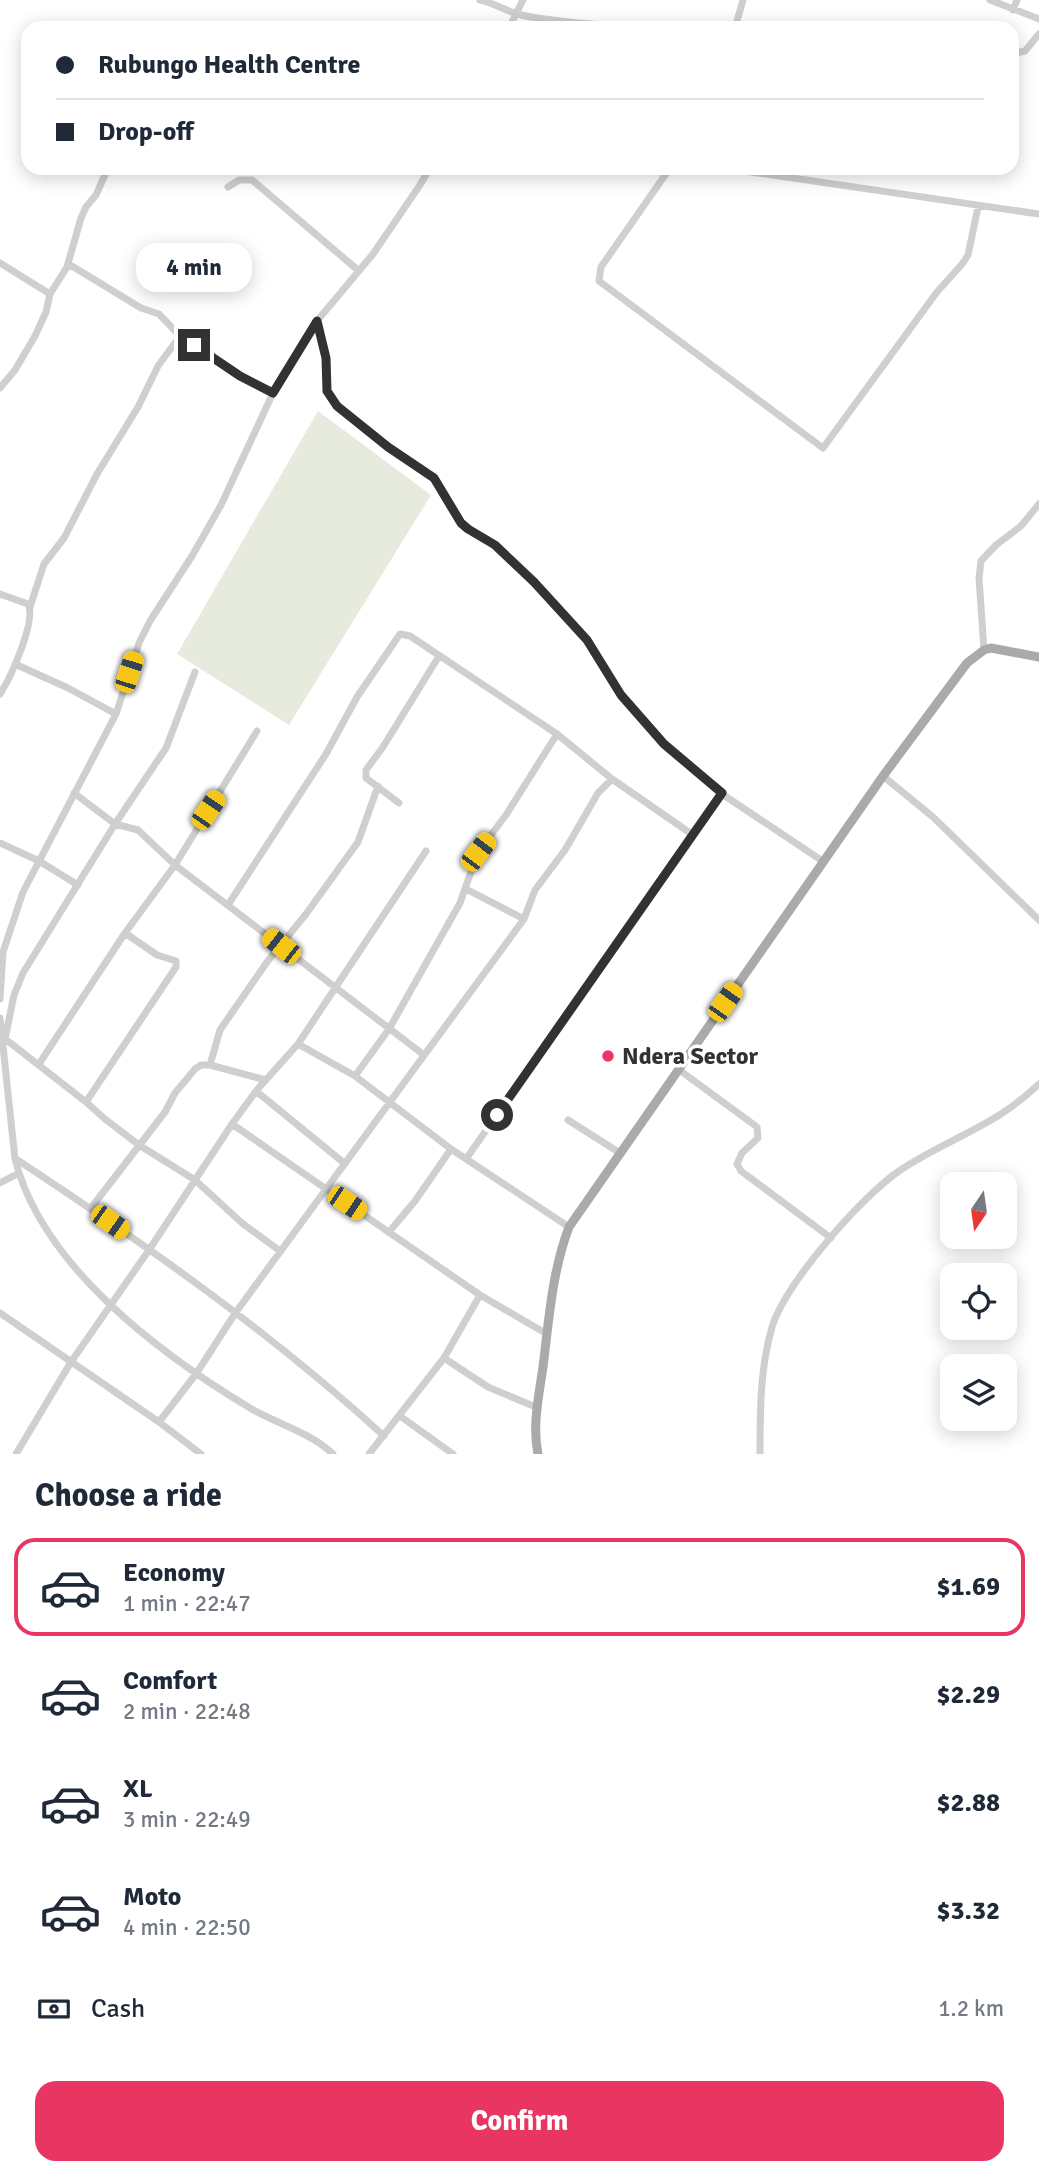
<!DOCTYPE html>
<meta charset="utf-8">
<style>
body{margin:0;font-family:Signika,sans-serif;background:#f6f6f7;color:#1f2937;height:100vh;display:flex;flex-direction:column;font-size:26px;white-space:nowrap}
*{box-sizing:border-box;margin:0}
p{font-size:23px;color:#747a83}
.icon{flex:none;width:38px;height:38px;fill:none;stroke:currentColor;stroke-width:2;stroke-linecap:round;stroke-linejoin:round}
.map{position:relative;height:1454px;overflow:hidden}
.drawer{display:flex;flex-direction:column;background:#fff;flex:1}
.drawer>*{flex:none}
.hud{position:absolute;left:21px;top:21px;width:998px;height:154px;border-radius:21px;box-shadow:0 4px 18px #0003;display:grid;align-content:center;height:154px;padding:0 35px;background:#fff}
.needle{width:46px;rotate:193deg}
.controls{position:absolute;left:940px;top:1172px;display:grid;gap:14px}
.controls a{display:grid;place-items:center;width:77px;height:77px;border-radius:14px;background:#fff;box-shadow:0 4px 18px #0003;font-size:35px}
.end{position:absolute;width:32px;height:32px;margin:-16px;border:9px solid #323232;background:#fff;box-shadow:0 0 0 4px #fff}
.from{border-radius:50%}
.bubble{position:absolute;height:49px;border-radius:21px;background:#fff;box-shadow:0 4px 18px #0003;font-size:23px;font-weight:700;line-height:49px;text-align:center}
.car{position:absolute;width:21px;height:42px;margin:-21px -10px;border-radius:9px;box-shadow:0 0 5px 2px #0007;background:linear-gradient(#f5c518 24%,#345 0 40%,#f5c518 0 76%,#345 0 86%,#f5c518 0)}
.hud b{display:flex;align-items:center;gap:24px;height:66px;font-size:26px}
.hud b+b{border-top:2px solid #e0e1e3}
.hud i{width:18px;height:18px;background:#1f2937}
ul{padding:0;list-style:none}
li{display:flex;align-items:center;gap:21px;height:98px;margin:0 14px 10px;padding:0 21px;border:4px solid transparent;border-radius:21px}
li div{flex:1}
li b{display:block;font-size:26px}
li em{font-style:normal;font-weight:700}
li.on{border-color:#e83561}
li>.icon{width:63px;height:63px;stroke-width:1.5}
h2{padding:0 35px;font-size:32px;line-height:84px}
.pay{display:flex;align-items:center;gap:18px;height:77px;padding:0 35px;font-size:26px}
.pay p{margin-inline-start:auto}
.action{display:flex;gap:14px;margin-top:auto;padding:14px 35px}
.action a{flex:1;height:80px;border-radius:21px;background:#e83561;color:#fff;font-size:28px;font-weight:700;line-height:80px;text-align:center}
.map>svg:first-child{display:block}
.green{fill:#e7ebdd}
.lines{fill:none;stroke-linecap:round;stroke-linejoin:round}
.minor{stroke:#cfcfcf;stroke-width:7}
.major{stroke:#aaa;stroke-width:9}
.route{stroke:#323232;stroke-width:9}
.poi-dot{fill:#e83561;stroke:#fff;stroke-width:2.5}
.labels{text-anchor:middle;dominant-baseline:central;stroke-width:7;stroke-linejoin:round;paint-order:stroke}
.poi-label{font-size:24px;font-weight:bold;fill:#323232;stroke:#fff;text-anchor:start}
</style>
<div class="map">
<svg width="1039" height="1454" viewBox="0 0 1039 1454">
<rect width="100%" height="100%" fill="#fff"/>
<path class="green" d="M 318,411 L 431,495 L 289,725 L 177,654 Z"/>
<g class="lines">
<path class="minor" d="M 480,0 C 495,3 507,12 521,15 C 559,23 597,24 635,28
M 990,0 L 1039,19
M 1013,10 L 1017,0
M 509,28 L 523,0
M 735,28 L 743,0
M 829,28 L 855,28
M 1012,54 L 1025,51 L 1039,34
M 670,168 L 601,267 L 599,281 L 823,448 L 937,292 L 963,263 L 968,255 L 978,207
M 724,168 L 1039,214
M 228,187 L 239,180 L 252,180 L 359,271
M 0,263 L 50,294
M 67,267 L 81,218 L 86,207 L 96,195 L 108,168
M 317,321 L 326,358 L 327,391 L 337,406 L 388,447 L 434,478 L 461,523 L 468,529 L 495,546 L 534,582 L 587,640 L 621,695 L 664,744 L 722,794 L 824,862
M 0,388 L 15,370 L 35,336 L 46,312 L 50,294 L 67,267 L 72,266 L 141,308 L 159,314 L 180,336 L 240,376 L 273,393
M 0,594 L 28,604 C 37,620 10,679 0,694
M 30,607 L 44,564 L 64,538 L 97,474 L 138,407 L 158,366 L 180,336
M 984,650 L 979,578 L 981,561 L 996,545 L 1021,526 L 1039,504
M 15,664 L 68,688 L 116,714
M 883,776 L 933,817 L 1039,920
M 74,793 L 115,824 L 138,830 L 175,865 L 424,1055
M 399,803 L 366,778 L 366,770 L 383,747 L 439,656
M 0,843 L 39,861 L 78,885
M 466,889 L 524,919
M 228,905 L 326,754 L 357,697 L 400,634 L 410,636 L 557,734 L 612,779 L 693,835
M 0,999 L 3,952 L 23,892 L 116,714 L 139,643 L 150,621 L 192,556 L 221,505 L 273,393 L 317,321 L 373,254 L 420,185 L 430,168
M 0,1018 L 15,1159 C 42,1266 160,1354 250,1408 C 277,1424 310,1432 333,1454
M 4,1038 L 86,1102 L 105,1119 L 139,1145 L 195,1180 L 242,1223 L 280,1251
M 5,1039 L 14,995 L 23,973 L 115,824 L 166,748 L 195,672
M 298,1044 L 355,1076 L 451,1149 L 569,1227
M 39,1064 L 125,933 L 175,865 L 257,731
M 210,1065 L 266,1080
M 678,1069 L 757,1127 L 758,1138 L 742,1153 L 737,1164 L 741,1171 L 831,1238
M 355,1076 L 389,1029 L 460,903 L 478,852 L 506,815 L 557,734
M 256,1091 L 344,1163
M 86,1102 L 176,967 L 176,961 L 157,955 L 125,933
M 568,1120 L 620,1153
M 232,1124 L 480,1295 L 547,1334
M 16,1159 C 145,1244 269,1331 384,1436
M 466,1159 L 722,794
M 0,1183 L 19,1173
M 91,1208 L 165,1112 L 175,1093 L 195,1069 L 201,1065 L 210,1065 L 220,1030 L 267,962 L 306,914 L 358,842 L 378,786
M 389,1232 L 415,1201 L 451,1149
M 0,1313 L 159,1422 L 201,1454
M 444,1358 L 488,1387 L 538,1408
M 400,1416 L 453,1454
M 159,1422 L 196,1374 L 236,1312 L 524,919 L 535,890 L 565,850 L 598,793 L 612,779
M 16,1454 L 71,1362 L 149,1250 L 232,1124 L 256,1091 L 298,1044 L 426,851
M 369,1454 L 444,1358 L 480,1295
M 760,1454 C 760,1412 760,1368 772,1327 C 786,1283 860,1198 899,1171 C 931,1149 968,1135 1001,1114 C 1015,1105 1027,1095 1039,1084"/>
<path class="major" d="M 538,1454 C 532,1426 539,1395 543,1367 C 549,1319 552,1272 569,1227 L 883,776 L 967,663 L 984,650 L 991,648 L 1039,657"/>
</g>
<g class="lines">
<path class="route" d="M 194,345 L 240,376 L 273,393 L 317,321 L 326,358 L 327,391 L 337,406 L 388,447 L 434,478 L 461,523 L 468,529 L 495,545 L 534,582 L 587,640 L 621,695 L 664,744 L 722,793 L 497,1115"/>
</g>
<circle class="poi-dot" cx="608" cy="1056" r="7"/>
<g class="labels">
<g class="poi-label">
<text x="622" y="1056">Ndera Sector</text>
</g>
</g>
</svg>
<div class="controls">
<a><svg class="needle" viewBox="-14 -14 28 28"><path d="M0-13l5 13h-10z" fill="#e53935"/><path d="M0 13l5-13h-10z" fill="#747a83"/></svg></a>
<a><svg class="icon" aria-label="locate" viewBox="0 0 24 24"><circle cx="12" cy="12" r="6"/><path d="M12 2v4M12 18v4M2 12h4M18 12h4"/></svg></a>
<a><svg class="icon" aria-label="layers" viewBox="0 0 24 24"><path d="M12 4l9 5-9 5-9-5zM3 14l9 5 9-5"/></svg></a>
</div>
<i class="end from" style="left:497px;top:1115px"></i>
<i class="end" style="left:194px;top:345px"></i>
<div class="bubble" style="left:136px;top:243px;width:116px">4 min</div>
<i class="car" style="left:129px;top:672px;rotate:18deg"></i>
<i class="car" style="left:208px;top:810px;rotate:34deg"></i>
<i class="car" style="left:478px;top:852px;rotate:37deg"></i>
<i class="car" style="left:281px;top:946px;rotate:308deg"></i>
<i class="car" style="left:725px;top:1002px;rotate:35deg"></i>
<i class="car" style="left:347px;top:1203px;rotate:124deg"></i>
<i class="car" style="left:110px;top:1222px;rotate:125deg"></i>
<div class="hud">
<b><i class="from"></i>Rubungo Health Centre</b>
<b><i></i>Drop-off</b>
</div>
</div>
<section class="drawer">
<h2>Choose a ride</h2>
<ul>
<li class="on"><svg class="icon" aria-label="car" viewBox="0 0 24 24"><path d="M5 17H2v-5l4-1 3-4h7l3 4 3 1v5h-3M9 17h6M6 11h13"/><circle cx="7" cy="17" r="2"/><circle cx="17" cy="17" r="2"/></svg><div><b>Economy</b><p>1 min · 22:47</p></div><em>$1.69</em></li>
<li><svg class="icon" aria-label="car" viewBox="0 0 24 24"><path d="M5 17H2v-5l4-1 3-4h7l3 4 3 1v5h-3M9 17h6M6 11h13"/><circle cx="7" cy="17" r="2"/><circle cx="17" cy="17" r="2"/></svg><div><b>Comfort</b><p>2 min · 22:48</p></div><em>$2.29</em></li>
<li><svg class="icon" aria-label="car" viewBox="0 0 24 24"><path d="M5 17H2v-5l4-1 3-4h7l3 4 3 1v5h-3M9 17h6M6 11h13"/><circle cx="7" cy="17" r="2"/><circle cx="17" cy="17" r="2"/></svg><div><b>XL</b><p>3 min · 22:49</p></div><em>$2.88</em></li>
<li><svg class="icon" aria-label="car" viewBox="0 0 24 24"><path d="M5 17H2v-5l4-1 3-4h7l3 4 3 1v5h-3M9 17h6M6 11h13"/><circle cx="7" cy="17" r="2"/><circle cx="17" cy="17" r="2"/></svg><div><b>Moto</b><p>4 min · 22:50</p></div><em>$3.32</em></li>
</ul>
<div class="pay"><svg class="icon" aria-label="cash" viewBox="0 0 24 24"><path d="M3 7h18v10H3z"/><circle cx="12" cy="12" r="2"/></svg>Cash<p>1.2 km</p></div>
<div class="action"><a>Confirm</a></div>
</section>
